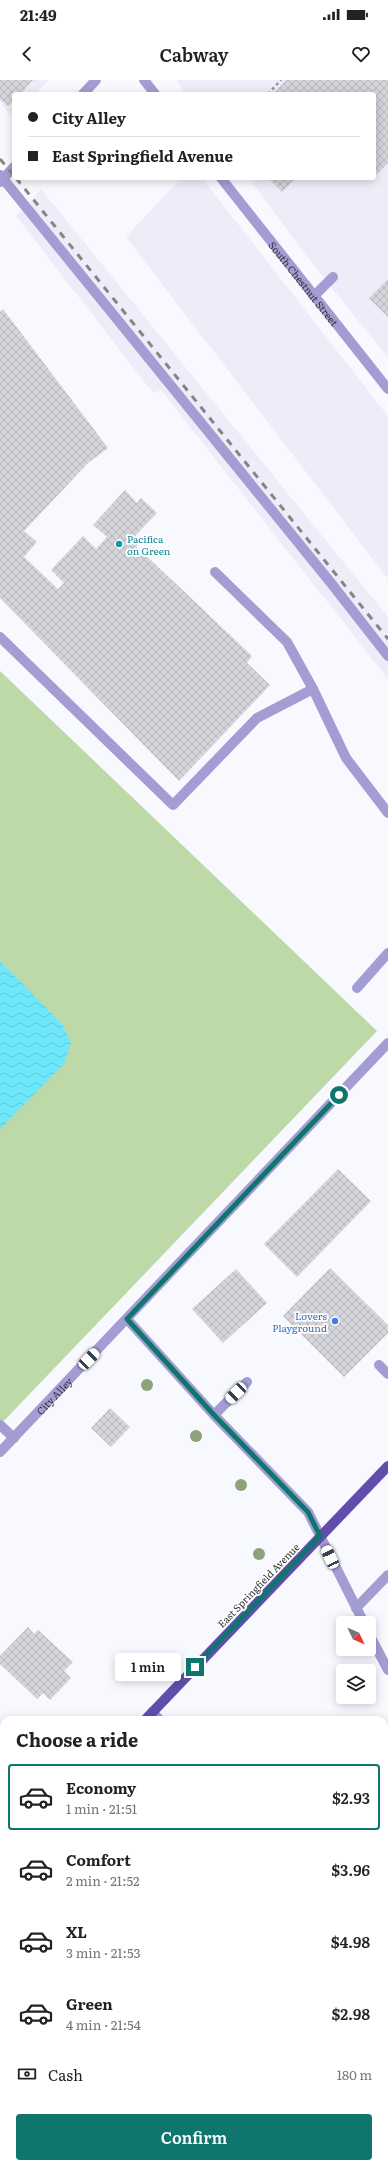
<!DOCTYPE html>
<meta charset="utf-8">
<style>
body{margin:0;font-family:Literata,serif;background:#f6f6f6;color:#222;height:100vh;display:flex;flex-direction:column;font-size:15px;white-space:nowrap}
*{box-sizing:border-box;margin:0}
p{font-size:13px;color:#767676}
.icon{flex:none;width:22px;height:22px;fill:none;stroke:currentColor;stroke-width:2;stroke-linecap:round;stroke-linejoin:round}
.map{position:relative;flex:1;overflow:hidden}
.sheet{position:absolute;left:0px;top:1636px;width:388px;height:452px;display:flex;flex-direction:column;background:#fff;border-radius:12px 12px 0 0;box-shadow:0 2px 10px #0003}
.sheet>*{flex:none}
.guide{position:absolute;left:12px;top:12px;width:364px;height:88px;border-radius:4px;box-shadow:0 2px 10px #0003;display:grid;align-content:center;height:88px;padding:0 16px;background:#fff}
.needle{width:26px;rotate:134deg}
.tools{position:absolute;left:336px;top:1536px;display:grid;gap:8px}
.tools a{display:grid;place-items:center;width:40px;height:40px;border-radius:4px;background:#fff;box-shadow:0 2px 10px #0003;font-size:20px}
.end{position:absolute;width:18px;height:18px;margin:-9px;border:5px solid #0f766e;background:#fff;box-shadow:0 0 0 2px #fff}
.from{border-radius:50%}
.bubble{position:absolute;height:28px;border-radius:4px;background:#fff;box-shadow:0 2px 10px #0003;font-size:13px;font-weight:600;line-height:28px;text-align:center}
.car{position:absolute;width:12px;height:24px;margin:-12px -6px;border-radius:5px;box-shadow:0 0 3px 1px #0007;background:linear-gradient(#fff 24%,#345 0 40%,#fff 0 76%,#345 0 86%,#fff 0)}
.guide b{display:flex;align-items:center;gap:14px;height:38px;font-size:15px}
.guide b+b{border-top:1px solid #e0e0e0}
.guide i{width:10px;height:10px;background:#222}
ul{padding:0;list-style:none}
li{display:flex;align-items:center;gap:12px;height:66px;margin:0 8px 6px;padding:0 8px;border:2px solid transparent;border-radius:4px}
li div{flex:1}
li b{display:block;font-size:15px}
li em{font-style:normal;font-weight:600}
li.active{border-color:#0f766e}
li>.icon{width:36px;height:36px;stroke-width:1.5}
h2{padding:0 16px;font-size:18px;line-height:48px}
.pay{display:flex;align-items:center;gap:10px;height:44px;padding:0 16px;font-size:15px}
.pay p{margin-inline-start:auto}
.primary-button{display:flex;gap:8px;margin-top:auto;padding:8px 16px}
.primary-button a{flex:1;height:46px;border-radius:4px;background:#0f766e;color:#fff;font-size:16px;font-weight:600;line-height:46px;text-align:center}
.status{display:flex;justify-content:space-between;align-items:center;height:28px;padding:0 20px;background:#fff;direction:ltr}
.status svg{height:11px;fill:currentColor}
header{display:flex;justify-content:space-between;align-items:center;height:52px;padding:0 16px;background:#fff;font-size:18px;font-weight:600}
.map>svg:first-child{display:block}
.built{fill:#ededf9}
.green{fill:#bcd9a7}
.water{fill:url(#water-waves)}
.building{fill:url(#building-cross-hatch)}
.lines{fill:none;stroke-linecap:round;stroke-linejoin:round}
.path{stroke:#949598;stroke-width:2.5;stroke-dasharray:3 3;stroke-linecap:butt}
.minor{stroke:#a39dd3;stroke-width:10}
.major{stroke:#614dac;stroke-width:10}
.rail{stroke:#858588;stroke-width:3;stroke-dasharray:7 7;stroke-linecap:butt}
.tree{fill:#8da278}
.route{stroke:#0f766e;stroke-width:5}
.culture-dot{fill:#0f9aa8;stroke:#fff;stroke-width:1.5}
.shop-dot{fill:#3f7fe0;stroke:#fff;stroke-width:1.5}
.labels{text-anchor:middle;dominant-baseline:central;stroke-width:3.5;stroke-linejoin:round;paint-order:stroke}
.street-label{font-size:10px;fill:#353537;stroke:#fff}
.culture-label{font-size:10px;fill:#0d838f;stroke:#fff;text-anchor:start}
.shop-label{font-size:10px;fill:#366cbe;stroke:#fff;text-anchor:end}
</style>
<div class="status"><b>21:49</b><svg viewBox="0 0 49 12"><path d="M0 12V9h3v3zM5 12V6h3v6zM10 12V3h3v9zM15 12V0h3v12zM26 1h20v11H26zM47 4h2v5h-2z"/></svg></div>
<header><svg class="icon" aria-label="back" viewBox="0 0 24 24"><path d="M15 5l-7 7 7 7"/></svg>Cabway<svg class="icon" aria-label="heart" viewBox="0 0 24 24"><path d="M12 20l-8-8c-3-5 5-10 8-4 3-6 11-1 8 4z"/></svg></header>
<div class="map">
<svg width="388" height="2088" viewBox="0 0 388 2088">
<defs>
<pattern id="water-waves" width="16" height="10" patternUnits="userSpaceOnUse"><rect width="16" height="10" fill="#6ee7fa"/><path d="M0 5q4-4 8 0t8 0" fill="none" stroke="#60c7d7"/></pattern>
<pattern id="building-cross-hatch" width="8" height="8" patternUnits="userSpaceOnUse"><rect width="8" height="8" fill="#d4d4db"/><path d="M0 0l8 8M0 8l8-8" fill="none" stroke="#b7b7bd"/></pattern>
</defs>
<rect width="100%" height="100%" fill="#f8f9fe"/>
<path class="built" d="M 0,0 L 49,0 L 35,14 L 14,14 L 13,38 L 0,22 Z
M 176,0 L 388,0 L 388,278 L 304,173 L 249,98 L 374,98 L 374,14 L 186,14 Z
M 181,98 L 202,98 L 388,336 L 388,499 L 126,157 Z
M 41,109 L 388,537 L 388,599 L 161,310 L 153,313 L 16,136 Z"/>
<path class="green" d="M 0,591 L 377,951 L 0,1345 Z"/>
<path class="water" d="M 0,881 L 63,945 L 71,963 L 64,984 L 0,1049 Z"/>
<path class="building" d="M 0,0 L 33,0 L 20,14 L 14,14 L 14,20 L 8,26 L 0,19 Z
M 286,0 L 388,0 L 388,83 L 374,97 L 374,14 L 273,14 Z
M 268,98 L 296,98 L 282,112 Z
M 388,199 L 388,237 L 369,218 Z
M 3,229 L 108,368 L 88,383 L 24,451 L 37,462 L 24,477 L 58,509 L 64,503 L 51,490 L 83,456 L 96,469 L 107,457 L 93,445 L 125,410 L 137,423 L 141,418 L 157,433 L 135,456 L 141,461 L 136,466 L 252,576 L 247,583 L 270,605 L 179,701 L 0,518 L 0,232 Z
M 338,1089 L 371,1121 L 297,1197 L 264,1164 Z
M 330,1188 L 388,1245 L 388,1253 L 344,1297 L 283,1236 Z
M 236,1189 L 267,1223 L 223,1263 L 192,1229 Z
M 110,1328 L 130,1347 L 111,1367 L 91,1348 Z
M 28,1547 L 34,1554 L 38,1550 L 73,1582 L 64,1591 L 71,1598 L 50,1620 L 43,1613 L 37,1619 L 0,1584 L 0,1576 Z
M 242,1636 L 244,1640 L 234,1640 Z
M 0,2026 L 4,2030 L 4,2084 L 60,2084 L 64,2088 L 0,2088 Z"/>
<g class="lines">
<path class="path" d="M 268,14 L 281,0"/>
<g class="minor">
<path d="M 144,0 L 155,14"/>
<path d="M 83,14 L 96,0"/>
<path d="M 0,95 L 331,503 L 388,576"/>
<path id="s1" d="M 221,98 L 388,309"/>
<path d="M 0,102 L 14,87"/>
<path d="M 314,216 L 333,197"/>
<path d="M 215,492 L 287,562 L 313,609"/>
<path d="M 0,557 L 173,725 L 257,638 L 313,609 L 346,678 L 388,733"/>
<path d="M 357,908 L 388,873"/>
<path d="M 127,1239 L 214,1335 L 308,1432 L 364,1543"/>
<path d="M 379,1285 L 388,1294"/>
<path d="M 214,1335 L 247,1302"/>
<path d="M 0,1345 L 14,1358"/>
<path id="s2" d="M 0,1372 L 388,963"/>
<path d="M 356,1528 L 388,1495"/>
<path d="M 369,1554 L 388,1590"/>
<path d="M 152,1632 L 160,1640"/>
<path d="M 384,1737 L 388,1735"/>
<path d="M 384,1773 L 388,1781"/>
<path d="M 0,1867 L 4,1871"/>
<path d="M 0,1929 L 4,1923"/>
<path d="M 0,1951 L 4,1958"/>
<path d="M 384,2010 L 388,2007"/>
<path d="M 139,2084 L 143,2088"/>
<path d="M 225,2084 L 229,2088"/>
<path d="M 344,2084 L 346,2088"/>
<path d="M 192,2088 L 197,2084"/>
</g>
<path class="major" d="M 145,1640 L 388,1386
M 0,1791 L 4,1787"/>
<path class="rail" d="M 0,79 L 14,96
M 16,98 L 388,559"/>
</g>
<g class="tree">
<circle cx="147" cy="1305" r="6"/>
<circle cx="196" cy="1356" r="6"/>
<circle cx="241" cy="1405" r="6"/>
<circle cx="259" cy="1474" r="6"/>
</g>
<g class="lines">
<path class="route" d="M 195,1587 L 320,1456 L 308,1432 L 214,1335 L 127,1239 L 339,1015"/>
</g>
<circle class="culture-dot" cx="119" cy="464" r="4"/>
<circle class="shop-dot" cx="335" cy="1241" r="4"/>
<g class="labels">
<g class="street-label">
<text stroke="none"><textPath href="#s1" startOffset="134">South Chestnut Street</textPath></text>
<text stroke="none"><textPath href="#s2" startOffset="78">City Alley</textPath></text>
<text transform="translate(258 1505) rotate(-46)">East Springfield Avenue</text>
</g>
<g class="culture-label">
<text x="127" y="458">Pacifica<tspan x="127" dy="12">on Green</tspan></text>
</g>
<g class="shop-label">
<text x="327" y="1235">Lovers<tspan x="327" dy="12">Playground</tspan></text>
</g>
</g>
</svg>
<div class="tools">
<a><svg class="needle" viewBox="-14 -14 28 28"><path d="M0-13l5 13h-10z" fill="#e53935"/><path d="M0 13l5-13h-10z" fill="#767676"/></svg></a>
<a><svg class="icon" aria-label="layers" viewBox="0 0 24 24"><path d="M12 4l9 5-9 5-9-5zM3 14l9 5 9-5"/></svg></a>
</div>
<i class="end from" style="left:339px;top:1015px"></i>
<i class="end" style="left:195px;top:1587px"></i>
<div class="bubble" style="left:115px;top:1573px;width:66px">1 min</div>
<i class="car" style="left:89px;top:1279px;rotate:44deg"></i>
<i class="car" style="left:236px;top:1313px;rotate:225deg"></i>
<i class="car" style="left:330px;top:1477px;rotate:335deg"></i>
<div class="guide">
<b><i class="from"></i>City Alley</b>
<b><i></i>East Springfield Avenue</b>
</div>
<section class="sheet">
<h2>Choose a ride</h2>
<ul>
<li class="active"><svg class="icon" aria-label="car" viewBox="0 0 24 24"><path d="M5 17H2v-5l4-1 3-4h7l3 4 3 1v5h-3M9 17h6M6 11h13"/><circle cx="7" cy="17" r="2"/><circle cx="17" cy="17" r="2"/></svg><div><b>Economy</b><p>1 min · 21:51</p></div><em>$2.93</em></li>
<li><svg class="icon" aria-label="car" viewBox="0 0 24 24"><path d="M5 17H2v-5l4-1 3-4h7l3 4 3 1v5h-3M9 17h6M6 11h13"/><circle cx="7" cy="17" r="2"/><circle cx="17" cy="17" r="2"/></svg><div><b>Comfort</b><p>2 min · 21:52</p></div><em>$3.96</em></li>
<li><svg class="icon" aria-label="car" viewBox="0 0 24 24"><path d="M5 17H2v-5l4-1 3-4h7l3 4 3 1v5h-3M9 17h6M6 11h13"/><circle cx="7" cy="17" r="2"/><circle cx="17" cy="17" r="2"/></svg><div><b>XL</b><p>3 min · 21:53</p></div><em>$4.98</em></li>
<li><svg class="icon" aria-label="car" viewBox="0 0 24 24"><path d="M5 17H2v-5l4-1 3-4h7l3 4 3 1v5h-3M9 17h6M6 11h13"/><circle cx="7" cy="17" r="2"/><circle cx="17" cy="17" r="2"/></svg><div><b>Green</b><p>4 min · 21:54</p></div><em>$2.98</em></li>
</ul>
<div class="pay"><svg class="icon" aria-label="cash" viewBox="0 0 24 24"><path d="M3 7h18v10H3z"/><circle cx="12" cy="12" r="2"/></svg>Cash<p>180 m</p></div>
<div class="primary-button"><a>Confirm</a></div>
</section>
</div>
